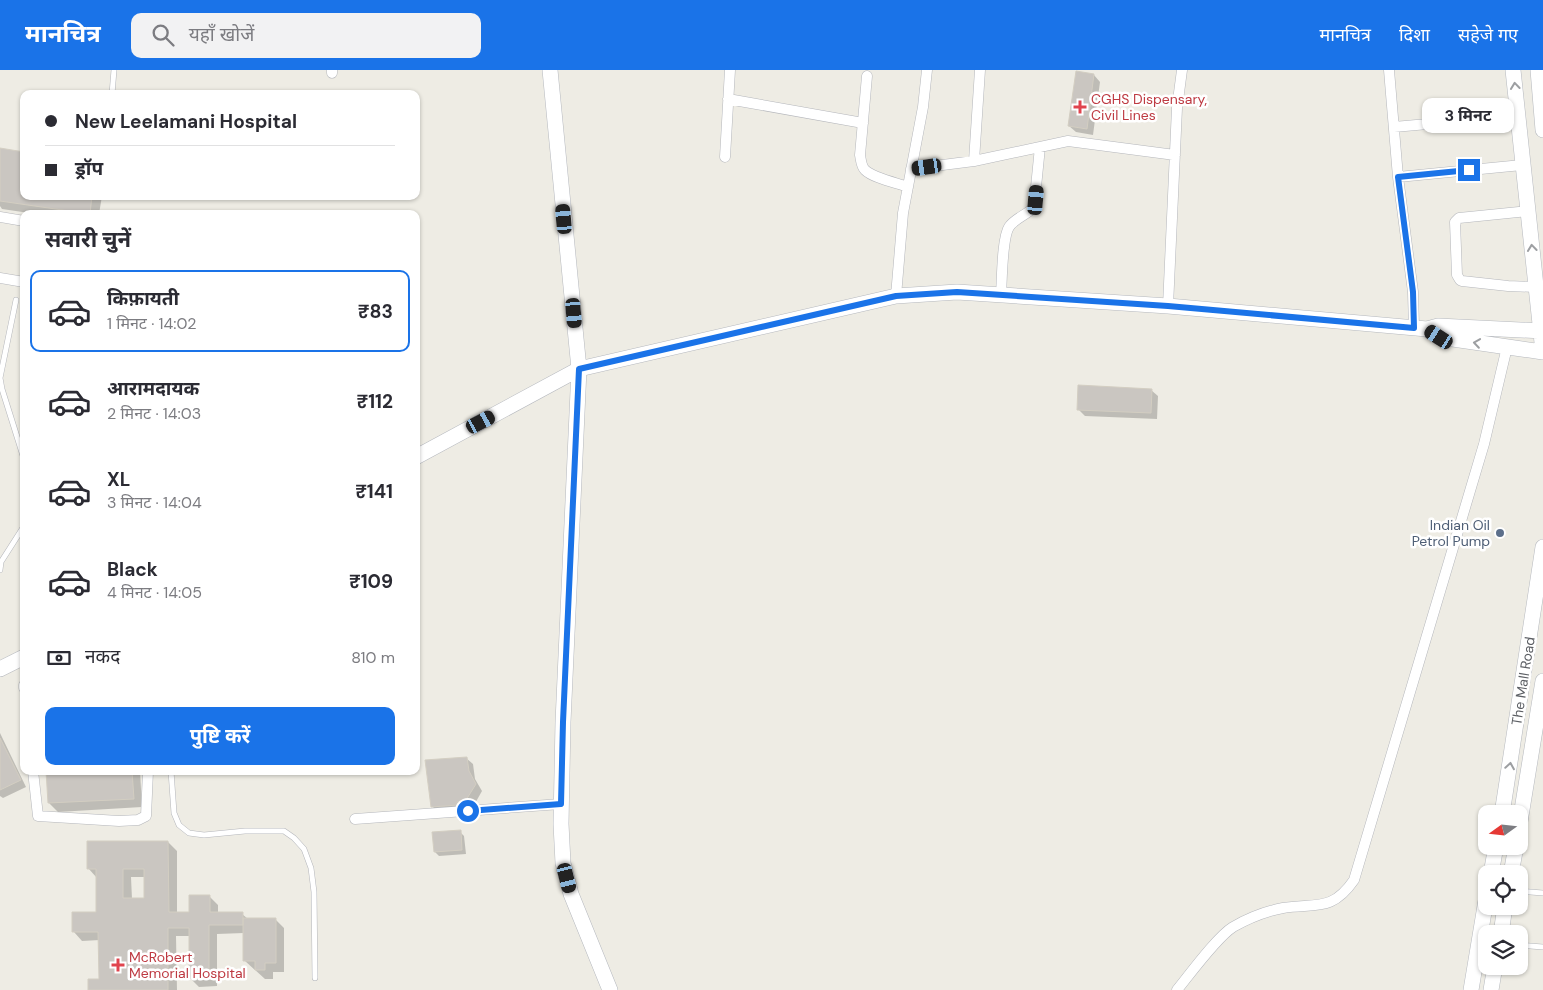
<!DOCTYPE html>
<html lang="hi">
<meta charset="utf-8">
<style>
body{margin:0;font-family:"DM Sans","Noto Sans Devanagari",sans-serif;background:#f2f2f3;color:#2b2b33;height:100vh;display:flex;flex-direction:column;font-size:19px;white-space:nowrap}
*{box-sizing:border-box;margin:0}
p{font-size:16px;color:#7c7c81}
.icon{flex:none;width:28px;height:28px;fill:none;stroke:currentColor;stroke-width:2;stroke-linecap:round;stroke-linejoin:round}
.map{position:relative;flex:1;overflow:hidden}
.drawer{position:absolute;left:20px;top:140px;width:400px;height:565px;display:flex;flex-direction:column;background:#fff;border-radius:10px;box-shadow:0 1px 4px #0004}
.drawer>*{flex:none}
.hud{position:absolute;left:20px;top:20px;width:400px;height:110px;border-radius:10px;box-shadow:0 1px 4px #0004;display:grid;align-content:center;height:110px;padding:0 25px;background:#fff}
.needle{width:32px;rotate:255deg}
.controls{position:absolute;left:1478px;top:735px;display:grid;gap:10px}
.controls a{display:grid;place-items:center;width:50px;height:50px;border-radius:10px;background:#fff;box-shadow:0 1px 4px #0004;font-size:25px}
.end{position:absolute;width:22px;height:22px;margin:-11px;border:6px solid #1a73e8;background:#fff;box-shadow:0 0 0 2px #fff}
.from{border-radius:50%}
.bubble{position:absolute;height:35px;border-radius:10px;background:#fff;box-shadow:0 1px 4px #0004;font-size:16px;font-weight:700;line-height:35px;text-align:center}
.car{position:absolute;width:15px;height:30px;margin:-15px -8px;border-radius:6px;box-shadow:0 0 4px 1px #0007;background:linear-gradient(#222 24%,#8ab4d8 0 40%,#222 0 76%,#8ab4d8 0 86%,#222 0)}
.hud b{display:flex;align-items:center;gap:18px;height:48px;font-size:19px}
.hud b+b{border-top:1px solid #e1e1e2}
.hud i{width:12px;height:12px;background:#2b2b33}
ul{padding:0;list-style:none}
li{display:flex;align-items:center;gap:15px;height:82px;margin:0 10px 8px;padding:0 15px;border:2px solid transparent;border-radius:10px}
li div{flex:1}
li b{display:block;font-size:19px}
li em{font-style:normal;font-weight:700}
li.active{border-color:#1a73e8}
li>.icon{width:45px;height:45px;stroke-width:1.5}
h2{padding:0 25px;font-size:22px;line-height:60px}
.pay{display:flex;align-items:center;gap:12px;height:55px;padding:0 25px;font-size:19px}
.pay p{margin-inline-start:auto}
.action{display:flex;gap:10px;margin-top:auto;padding:10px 25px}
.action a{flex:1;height:58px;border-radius:10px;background:#1a73e8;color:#fff;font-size:20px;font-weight:700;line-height:58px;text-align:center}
header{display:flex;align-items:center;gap:30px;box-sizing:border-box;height:70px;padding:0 25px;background:#1a73e8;color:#fff}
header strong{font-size:24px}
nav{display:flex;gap:28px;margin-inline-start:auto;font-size:18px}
.search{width:350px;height:45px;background:#f2f2f3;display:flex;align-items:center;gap:12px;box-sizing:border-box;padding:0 18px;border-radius:10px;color:#7c7c81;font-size:19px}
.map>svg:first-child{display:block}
.shadow{fill:#0003;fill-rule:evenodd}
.building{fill:#cac6c1;stroke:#d3cec2;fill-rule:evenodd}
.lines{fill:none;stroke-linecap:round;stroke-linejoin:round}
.lane-casing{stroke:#b4b6bb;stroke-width:6}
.street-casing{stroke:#b4b6bb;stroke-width:11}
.secondary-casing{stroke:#b5b8be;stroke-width:16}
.lane{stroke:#fff;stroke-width:5}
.street{stroke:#fff;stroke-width:10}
.secondary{stroke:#fff;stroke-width:15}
.oneway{stroke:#9d9fa2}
.route{stroke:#1a73e8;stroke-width:6}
.health-dot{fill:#e0444e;stroke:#fff;stroke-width:2}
.service-dot{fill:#5c6f8a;stroke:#fff;stroke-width:2}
.labels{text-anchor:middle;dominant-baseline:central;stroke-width:5;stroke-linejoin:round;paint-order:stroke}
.health-label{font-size:14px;fill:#be3a42;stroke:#fff;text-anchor:start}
.service-label{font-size:14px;fill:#4e5e75;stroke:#fff;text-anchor:end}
.street-label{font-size:14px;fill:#5c5f64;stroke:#fff}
</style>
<header>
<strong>मानचित्र</strong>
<div class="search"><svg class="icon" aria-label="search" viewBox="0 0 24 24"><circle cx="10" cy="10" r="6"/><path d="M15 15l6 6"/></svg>यहाँ खोजें</div>
<nav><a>मानचित्र</a><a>दिशा</a><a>सहेजे गए</a></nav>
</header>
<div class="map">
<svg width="1543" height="920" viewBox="0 0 1543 920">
<rect width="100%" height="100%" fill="#eeece4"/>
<path class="shadow" d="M 1094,5 L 1100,12 L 1093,65 L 1076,62 L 1069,56 Z
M 0,83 L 24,126 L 102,126 L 99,144 L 36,144 L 2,139 L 0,136 Z
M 1151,320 L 1158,326 L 1157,349 L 1085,346 L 1078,339 Z
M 0,663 L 26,717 L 3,728 L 0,726 Z
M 466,688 L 473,694 L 475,709 L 482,721 L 473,737 L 439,743 L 432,736 Z
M 47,701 L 140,701 L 142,737 L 58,742 L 49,733 Z
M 460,762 L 464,766 L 466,784 L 439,786 L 435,782 Z
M 168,772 L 177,781 L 177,844 L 190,843 L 209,826 L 218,835 L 218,844 L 242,844 L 248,849 L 275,849 L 284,858 L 284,902 L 273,902 L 273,909 L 265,909 L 245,891 L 244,863 L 217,864 L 217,916 L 199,917 L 190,908 L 190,866 L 176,866 L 177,920 L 89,920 L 100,910 L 100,870 L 82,871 L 74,862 L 97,844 L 97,808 L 88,798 ZM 131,807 L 145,807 L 146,829 L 132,829 Z"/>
<path class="building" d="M 1076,1 L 1094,4 L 1087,59 L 1068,56 Z
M 0,78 L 24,82 L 24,126 L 92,126 L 90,144 L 0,131 Z
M 1078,315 L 1152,319 L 1151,343 L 1077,340 Z
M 0,668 L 21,710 L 0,720 Z
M 467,687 L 469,701 L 476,714 L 466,730 L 457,732 L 458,735 L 431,737 L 425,690 Z
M 46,701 L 132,701 L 134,729 L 48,733 Z
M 461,760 L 462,780 L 434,782 L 432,762 Z
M 87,771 L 168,771 L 169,842 L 189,842 L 189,825 L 210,825 L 210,842 L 243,842 L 243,855 L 209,855 L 209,908 L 189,908 L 189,858 L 168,858 L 168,920 L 88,920 L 88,909 L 99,909 L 98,862 L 72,862 L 72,842 L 96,842 L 96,799 L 87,799 ZM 123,799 L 144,799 L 144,828 L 123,828 Z
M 243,848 L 276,848 L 276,893 L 265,893 L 265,900 L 255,900 L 255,891 L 243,891 Z"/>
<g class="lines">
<defs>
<path id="lane" d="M 112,24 L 114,0
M 16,230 L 0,308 L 2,319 L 24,389
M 0,500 L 1,492 L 24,456
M 171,701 L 174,743 L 179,755 L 189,763 L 204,765 L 245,761 L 284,761 L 294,768 L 304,779 L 311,798 L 314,822 L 315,908
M 1519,821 L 1543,823
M 1519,875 L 1543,877"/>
<path id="street" d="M 332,0 L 332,3
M 1389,0 L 1398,107 L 1413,222 L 1414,258
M 867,6 L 860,85 C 861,90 861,96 865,100 C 873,108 897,113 908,117
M 728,29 L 863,53
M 1394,57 L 1517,46
M 725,87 L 730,0
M 974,91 L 980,0
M 911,99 L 974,91 L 1068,71 L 1175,85
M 1398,107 L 1522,95
M 1528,141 L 1459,148 L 1455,152 L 1457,205 L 1460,210 L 1462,211 L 1508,216 L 1536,217
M 0,147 L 24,151
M 0,208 L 24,212
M 1001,225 C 1002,210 1002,168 1009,157 C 1015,148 1027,145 1034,137 L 1040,77
M 896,226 L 903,143 L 923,37 L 927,0
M 1168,236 L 1177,38 L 1182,0
M 24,615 L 24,618
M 33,701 L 38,746 L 119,751 L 138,750 L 146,746 L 148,701
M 355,749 L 561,734
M 1177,920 C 1190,904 1217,867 1233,857 C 1247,849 1267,841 1283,838 C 1316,833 1332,842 1354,810 L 1484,374 L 1507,277"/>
<path id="secondary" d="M 550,0 L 579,299 L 563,652 L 561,754 L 563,793 L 571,824 L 610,920
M 1513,0 L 1543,282
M 1538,0 L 1543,60
M 1427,259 L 1439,267 L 1543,282
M 416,387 L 579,299 L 896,226 L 957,222 L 1168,236 L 1427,259 L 1438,256 L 1543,261
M 0,599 L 24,587
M 1502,744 L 1543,477
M 1519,758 L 1543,611
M 1491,804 L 1496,776
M 1511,804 L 1516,776
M 1501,864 L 1505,836
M 1471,920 L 1486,830
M 1491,920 L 1495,896"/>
</defs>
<use href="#lane" class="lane-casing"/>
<use href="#street" class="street-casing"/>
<use href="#secondary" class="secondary-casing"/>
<use href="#lane" class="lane"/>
<use href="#street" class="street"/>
<use href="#secondary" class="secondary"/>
</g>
<defs><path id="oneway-chevron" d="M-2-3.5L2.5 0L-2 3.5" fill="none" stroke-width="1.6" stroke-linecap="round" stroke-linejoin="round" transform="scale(1.25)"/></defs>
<g class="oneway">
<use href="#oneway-chevron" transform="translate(1515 16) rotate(-96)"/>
<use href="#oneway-chevron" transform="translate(1532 178) rotate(-96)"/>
<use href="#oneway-chevron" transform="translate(1477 273) rotate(-172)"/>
<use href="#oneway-chevron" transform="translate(1510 696) rotate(-81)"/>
</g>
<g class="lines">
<path class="route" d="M 468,741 L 561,734 L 563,652 L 579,299 L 896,226 L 957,222 L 1168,236 L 1414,258 L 1413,222 L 1398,107 L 1469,100"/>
</g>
<g class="health-dot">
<path d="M1077.5 29.5h5v5h5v5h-5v5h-5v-5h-5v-5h5z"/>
<path d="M115.5 887.5h5v5h5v5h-5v5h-5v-5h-5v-5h5z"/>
</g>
<circle class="service-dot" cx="1500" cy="463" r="5"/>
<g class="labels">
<g class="health-label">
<text x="1091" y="29">CGHS Dispensary,<tspan x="1091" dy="16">Civil Lines</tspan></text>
<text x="129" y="887">McRobert<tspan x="129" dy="16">Memorial Hospital</tspan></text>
</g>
<g class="service-label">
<text x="1490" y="455">Indian Oil<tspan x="1490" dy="16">Petrol Pump</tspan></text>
</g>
<g class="street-label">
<text transform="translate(1523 611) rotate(-81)">The Mall Road</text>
</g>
</g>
</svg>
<div class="controls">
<a><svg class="needle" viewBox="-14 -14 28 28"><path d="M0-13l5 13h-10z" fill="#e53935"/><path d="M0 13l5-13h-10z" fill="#7c7c81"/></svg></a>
<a><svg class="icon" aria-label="locate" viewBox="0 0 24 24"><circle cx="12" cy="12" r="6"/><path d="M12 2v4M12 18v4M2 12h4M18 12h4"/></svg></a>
<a><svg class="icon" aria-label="layers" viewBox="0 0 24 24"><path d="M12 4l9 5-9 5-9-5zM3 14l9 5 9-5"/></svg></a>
</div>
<i class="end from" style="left:468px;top:741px"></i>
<i class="end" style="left:1469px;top:100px"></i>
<div class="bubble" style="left:1422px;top:28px;width:92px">3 मिनट</div>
<i class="car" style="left:927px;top:97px;rotate:262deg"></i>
<i class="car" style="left:1036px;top:130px;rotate:5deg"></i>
<i class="car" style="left:564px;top:149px;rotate:355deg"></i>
<i class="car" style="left:574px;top:243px;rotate:175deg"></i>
<i class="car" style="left:1439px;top:267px;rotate:303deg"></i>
<i class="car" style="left:481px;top:352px;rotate:62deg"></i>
<i class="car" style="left:567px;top:808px;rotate:166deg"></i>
<div class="hud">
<b><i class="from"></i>New Leelamani Hospital</b>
<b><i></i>ड्रॉप</b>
</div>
<section class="drawer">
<h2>सवारी चुनें</h2>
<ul>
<li class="active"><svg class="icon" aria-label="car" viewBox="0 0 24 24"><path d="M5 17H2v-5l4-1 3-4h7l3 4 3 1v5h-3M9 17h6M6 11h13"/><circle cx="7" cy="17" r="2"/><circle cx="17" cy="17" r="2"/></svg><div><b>किफ़ायती</b><p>1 मिनट · 14:02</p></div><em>₹83</em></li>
<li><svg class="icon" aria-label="car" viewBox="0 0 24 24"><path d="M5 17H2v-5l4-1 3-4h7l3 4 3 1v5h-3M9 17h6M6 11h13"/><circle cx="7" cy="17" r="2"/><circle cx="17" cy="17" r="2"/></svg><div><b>आरामदायक</b><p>2 मिनट · 14:03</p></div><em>₹112</em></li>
<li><svg class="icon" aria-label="car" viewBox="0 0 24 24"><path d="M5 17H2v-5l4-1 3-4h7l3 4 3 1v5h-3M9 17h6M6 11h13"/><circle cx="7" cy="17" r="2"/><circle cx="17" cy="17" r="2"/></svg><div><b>XL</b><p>3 मिनट · 14:04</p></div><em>₹141</em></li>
<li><svg class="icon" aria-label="car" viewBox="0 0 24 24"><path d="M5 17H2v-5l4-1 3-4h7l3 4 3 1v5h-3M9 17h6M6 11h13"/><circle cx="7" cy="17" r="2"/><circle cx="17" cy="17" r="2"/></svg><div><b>Black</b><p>4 मिनट · 14:05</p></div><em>₹109</em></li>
</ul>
<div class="pay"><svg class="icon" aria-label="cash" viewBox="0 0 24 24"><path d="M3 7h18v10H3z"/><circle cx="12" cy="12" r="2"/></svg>नकद<p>810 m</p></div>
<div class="action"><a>पुष्टि करें</a></div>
</section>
</div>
